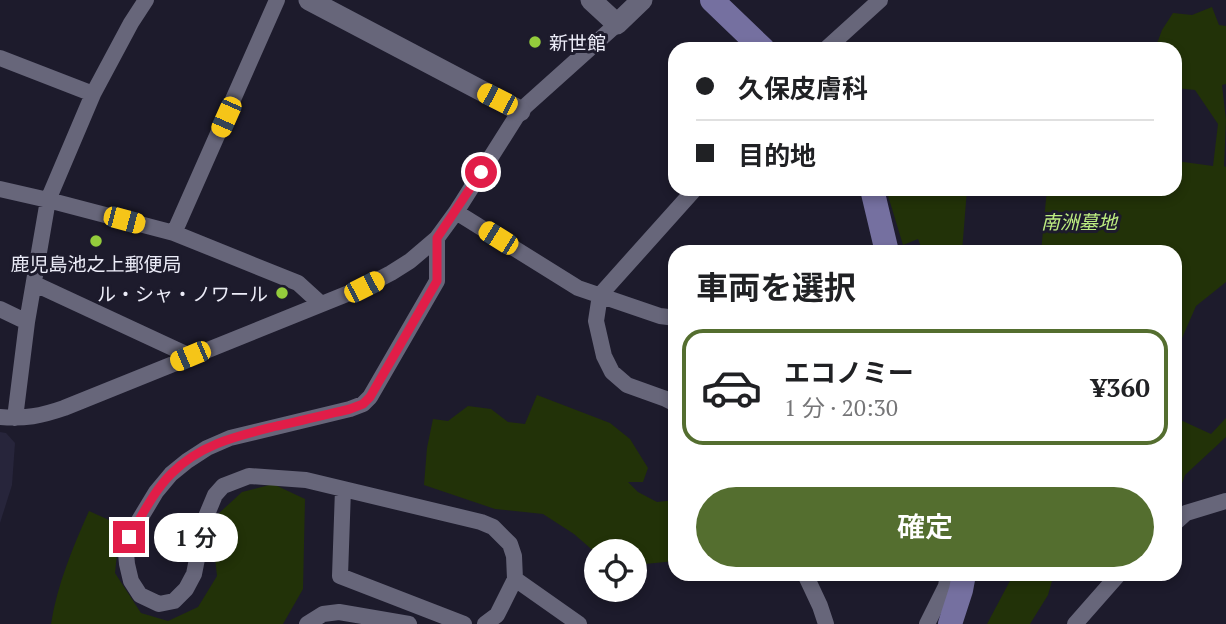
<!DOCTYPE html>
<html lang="ja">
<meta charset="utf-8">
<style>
body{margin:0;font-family:"PT Serif","Noto Sans JP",serif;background:#f2f2f2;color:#202124;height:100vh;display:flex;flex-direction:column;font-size:26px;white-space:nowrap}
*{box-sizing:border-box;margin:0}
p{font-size:23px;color:#757577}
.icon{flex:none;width:38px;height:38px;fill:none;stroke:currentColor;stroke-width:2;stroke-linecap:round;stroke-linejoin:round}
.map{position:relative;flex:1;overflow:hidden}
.details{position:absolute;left:668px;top:245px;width:514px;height:336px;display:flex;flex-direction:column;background:#fff;border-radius:21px;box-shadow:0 4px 10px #0003}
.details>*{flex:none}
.banner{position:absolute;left:668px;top:42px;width:514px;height:154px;border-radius:21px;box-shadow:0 4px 10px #0003;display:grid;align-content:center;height:154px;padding:0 28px;background:#fff}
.controls{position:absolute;left:584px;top:539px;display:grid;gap:14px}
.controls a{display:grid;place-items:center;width:63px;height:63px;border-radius:50%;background:#fff;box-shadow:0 4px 10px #0003;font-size:35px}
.end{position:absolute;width:32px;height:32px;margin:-16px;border:9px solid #e11d48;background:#fff;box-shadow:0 0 0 4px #fff}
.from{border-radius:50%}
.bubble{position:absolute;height:49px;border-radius:24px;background:#fff;box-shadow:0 4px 10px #0003;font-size:23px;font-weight:600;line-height:49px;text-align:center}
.car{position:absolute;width:21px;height:42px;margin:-21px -10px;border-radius:9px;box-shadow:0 0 5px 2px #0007;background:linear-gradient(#f5c518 24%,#345 0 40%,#f5c518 0 76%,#345 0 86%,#f5c518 0)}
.banner b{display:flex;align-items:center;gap:24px;height:66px;font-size:26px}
.banner b+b{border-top:2px solid #e0e0e0}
.banner i{width:18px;height:18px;background:#202124}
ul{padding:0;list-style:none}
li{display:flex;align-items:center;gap:21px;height:116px;margin:0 14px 10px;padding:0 14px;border:4px solid transparent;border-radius:21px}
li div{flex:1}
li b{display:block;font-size:26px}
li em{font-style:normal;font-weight:600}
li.current{border-color:#546e2f}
li>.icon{width:63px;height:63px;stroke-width:1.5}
h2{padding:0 28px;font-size:32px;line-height:84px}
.primary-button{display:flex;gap:14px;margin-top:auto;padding:14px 28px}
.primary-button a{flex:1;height:80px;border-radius:42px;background:#546e2f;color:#fff;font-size:28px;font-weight:600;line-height:80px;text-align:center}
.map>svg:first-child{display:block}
.built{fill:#27253b}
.green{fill:#223208}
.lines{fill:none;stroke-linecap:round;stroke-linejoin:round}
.street{stroke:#67667a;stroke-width:16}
.secondary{stroke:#67667a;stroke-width:21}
.primary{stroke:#7570a0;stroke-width:24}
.route{stroke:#e11d48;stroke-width:9}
.poi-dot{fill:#94cc3c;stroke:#1d1b2c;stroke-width:2.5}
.labels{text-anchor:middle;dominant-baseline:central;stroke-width:6;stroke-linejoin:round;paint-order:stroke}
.poi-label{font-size:19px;fill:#ececf8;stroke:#1d1b2c;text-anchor:start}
.park-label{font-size:19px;font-style:italic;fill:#bded81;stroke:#1d1b2c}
</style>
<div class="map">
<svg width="1226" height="624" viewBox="0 0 1226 624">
<rect width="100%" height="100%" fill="#1d1b2c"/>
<path class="built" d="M 0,432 L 6,433 L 15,443 L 12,485 L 0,523 Z"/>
<path class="green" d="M 1212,7 L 1219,25 L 1226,26 L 1226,84 L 1222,85 L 1226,120 L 1224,166 L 1226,167 L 1226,282 L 1196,306 L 1176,352 L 1176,252 L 1041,252 L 1047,189 L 1099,191 L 1100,189 L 1176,189 L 1176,161 L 1213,166 L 1218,124 L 1195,90 L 1176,88 L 1176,49 L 1155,49 L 1162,30 L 1173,13 L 1192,15 Z
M 886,189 L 967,189 L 962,252 L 923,252 L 918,239 L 903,245 Z
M 537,395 L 610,423 L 630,439 L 648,468 L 643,482 L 628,482 L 638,492 L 657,502 L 675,500 L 675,561 L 635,565 L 635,551 L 597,551 L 597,554 L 574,534 L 543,514 L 495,509 L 424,485 L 427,448 L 433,419 L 448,421 L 468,406 L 491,409 L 508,422 L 525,424 Z
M 1176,418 L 1211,434 L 1226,418 L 1226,437 L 1185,475 L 1176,499 Z
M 273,484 L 305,499 L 303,589 L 283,624 L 51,624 C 57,585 73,547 89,511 L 120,525 L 115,573 L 141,613 L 168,621 L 198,607 L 217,576 L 214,549 L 217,515 L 242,492 Z
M 1012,574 L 1054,574 L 1048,595 L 1030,624 L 987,624 L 1012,577 Z"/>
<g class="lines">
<path class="street" d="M 826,49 L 880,0
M 0,58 L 93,94
M 0,189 L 48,200 L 174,233 L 298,283 L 321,304
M 456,212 L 578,288 L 660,316 L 676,318
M 174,233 L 277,0
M 437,238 L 437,281 L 370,397 L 363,404 L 350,409 L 230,438 L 207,448 L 187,461 L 171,474 L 156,492 L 129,537 L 126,553 L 127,564 L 131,581 L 140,595 L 159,604 L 174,601 L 186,589 L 194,574 L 205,519 L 215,495 L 223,486 L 249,476 L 306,480 L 481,522 L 493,527 L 510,544 L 514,556 L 515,579 L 497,615 L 485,624
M 35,284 L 190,356
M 0,309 L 27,322
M 676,404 L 666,399 L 627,385 L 612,372 L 604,356 L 596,321 L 600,295 L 695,189
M 0,417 C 25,419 41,416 64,408 L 364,287 L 391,273 L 410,261 L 437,238 L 456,212 L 520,111 L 617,24
M 15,418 L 27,322 L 48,200 L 93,94 L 131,23 L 146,0
M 343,489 L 340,576 L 464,624
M 1176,522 L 1186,513 L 1226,501
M 805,574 L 820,606 L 826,624
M 515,579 L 579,624
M 307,624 L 323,614 L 339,612 L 409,624
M 927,624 L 946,586 L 948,574
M 1075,624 L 1119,574"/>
<path class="secondary" d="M 309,0 L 520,111
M 591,0 L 617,24 L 642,0"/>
<path class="primary" d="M 712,0 L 763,49
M 872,189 L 887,252
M 950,624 L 961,590 L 964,574"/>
</g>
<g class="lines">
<path class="route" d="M 129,537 C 142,516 153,492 171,474 C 200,444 237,436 277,426 C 301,421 325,415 350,409 L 363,404 L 370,397 L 437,281 L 437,238 L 481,172"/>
</g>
<g class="poi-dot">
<circle cx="535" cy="42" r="7"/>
<circle cx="96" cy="241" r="7"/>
<circle cx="282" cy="293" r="7"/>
</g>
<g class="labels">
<g class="poi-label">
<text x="549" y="42">新世館</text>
<text x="96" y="263" text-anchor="middle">鹿児島池之上郵便局</text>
<text x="268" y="293" text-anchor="end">ル・シャ・ノワール</text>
</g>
<g class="park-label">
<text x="1079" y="221">南洲墓地</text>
</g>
</g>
</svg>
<div class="controls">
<a><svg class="icon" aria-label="locate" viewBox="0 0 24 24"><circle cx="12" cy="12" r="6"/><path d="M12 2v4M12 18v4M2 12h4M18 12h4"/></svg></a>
</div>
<i class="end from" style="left:481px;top:172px"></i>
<i class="end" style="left:129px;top:537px"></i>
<div class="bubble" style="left:154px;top:513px;width:84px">1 分</div>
<i class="car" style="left:497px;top:99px;rotate:297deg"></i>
<i class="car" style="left:226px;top:117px;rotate:204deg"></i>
<i class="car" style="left:124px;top:220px;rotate:105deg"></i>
<i class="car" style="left:498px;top:238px;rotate:302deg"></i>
<i class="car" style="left:364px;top:287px;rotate:63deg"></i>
<i class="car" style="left:190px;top:356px;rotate:247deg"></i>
<div class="banner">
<b><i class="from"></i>久保皮膚科</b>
<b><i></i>目的地</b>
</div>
<section class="details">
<h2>車両を選択</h2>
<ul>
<li class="current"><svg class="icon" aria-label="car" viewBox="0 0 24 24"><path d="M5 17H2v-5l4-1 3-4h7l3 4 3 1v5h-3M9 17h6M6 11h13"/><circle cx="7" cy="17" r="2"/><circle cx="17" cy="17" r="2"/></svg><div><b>エコノミー</b><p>1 分 · 20:30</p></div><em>¥360</em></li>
</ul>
<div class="primary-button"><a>確定</a></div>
</section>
</div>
